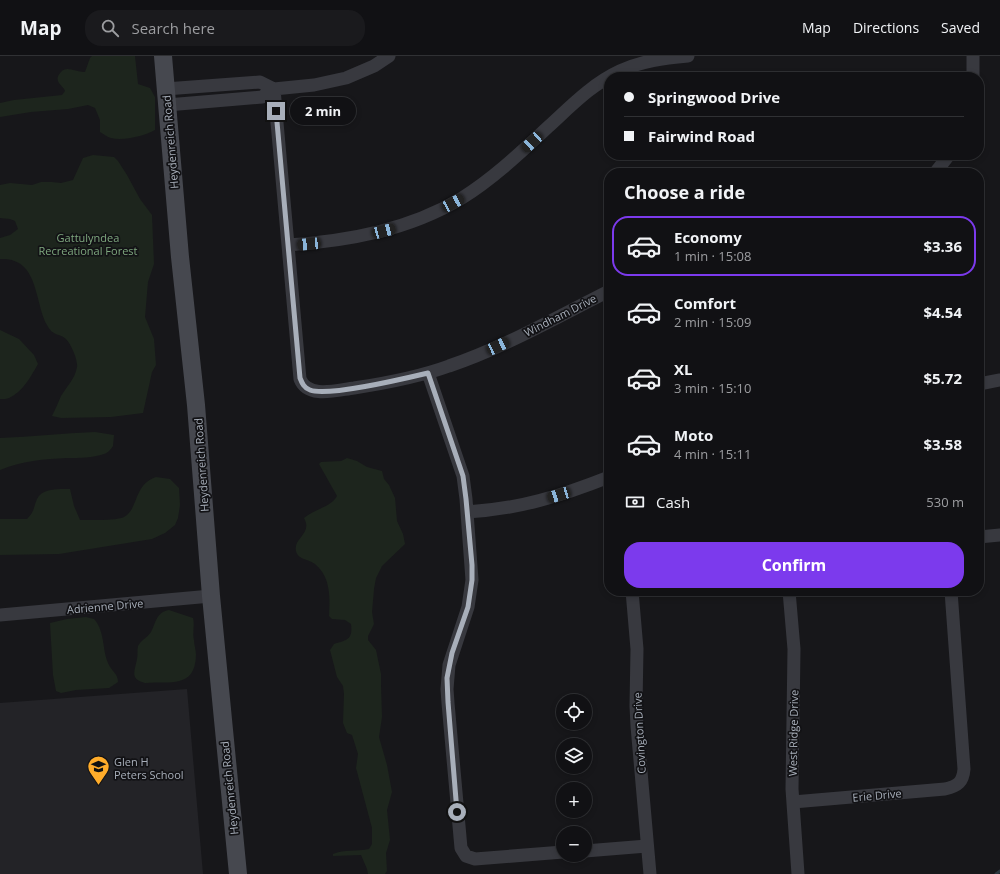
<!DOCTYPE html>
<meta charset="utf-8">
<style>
body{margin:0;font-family:"Open Sans",sans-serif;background:#1a1a1d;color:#f1f3f6;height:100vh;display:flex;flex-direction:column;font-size:15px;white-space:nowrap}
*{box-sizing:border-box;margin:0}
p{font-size:13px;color:#9c9da0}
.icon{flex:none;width:22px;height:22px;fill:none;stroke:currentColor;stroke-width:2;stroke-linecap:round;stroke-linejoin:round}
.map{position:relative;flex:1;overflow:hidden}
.panel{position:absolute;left:604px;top:112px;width:380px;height:428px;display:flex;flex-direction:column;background:#111114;border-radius:16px;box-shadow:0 2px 6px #0003,0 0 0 1px #303134}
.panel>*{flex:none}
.banner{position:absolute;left:604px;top:16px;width:380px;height:88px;border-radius:16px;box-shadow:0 2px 6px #0003,0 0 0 1px #303134;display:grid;align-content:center;height:88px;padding:0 20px;background:#111114}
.fabs{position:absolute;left:556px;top:638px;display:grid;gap:8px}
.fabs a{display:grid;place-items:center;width:36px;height:36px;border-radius:50%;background:#111114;box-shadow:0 2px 6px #0003,0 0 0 1px #303134;font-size:20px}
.end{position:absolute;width:18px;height:18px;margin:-9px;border:5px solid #a8afba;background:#111;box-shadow:0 0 0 2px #111}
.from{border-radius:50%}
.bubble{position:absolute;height:28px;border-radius:14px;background:#111114;box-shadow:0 2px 6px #0003,0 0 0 1px #303134;font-size:13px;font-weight:700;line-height:28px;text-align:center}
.car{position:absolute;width:12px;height:24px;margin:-12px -6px;border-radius:5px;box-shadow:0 0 3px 1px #0007;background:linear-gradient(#222 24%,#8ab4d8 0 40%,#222 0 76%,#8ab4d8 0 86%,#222 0)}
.banner b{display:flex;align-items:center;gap:14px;height:38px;font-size:15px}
.banner b+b{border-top:1px solid #303134}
.banner i{width:10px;height:10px;background:#f1f3f6}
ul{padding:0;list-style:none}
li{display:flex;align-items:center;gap:12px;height:60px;margin:0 8px 6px;padding:0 12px;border:2px solid transparent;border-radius:16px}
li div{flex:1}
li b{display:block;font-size:15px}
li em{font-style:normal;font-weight:700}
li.active{border-color:#7c3aed}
li>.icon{width:36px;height:36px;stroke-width:1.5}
h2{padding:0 20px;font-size:18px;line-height:48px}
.pay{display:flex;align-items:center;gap:10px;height:44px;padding:0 20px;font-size:15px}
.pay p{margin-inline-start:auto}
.primary-button{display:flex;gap:8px;margin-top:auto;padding:8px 20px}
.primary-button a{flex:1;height:46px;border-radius:16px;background:#7c3aed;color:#fff;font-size:16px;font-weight:700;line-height:46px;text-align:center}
header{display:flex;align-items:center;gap:24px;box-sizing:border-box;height:56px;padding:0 20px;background:#111114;border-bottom:1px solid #303134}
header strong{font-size:19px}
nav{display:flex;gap:22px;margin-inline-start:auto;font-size:14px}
.search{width:280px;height:36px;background:#1a1a1d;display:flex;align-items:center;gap:10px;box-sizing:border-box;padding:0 14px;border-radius:16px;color:#9c9da0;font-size:15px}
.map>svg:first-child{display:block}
.built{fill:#232327}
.green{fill:#1d251d}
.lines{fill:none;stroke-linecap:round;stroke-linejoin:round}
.stream{stroke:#2c373f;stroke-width:3}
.street{stroke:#38393f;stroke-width:13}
.secondary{stroke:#46484f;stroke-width:18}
.route{stroke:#a8afba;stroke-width:5}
.labels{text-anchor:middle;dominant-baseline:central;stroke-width:3.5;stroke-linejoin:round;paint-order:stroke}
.street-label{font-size:11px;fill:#a8afba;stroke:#121215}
.park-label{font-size:11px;fill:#7ea77e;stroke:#121215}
.poi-label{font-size:11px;fill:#a8afba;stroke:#121215;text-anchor:start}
</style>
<header>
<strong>Map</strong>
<div class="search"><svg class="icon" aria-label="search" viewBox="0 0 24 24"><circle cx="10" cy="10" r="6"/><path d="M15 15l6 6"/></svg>Search here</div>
<nav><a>Map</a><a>Directions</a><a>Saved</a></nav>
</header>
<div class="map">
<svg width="1000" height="818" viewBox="0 0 1000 818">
<rect width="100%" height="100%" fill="#17171a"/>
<path class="built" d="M 187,633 L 203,818 L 0,818 L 0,647 Z"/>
<path class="green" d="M 92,0 L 135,0 L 138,28 L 150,32 L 155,41 L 155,74 C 144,80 124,85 111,82 C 107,81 104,78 100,76 L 100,64 L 95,52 L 88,49 L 68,53 L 31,56 L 0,61 L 0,47 L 14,44 L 62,39 L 65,35 C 64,31 60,30 58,25 C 57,22 58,19 61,16 C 67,9 77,17 85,16 L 90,2 Z
M 93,99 L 114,101 L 118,105 L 127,119 L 140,143 L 152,159 L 154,208 L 148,226 L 145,261 L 154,283 L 156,309 L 152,316 L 143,357 L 111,361 L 61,362 L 52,360 C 55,354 58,347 61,340 C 67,330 75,323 77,311 C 78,304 71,288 66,283 C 60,277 53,281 47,269 C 34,245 39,201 0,203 L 0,182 L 10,179 L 18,173 L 15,165 L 10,163 L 0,162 L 0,129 L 10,127 L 32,129 L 41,126 L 52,126 L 61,127 L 73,124 L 83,102 Z
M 0,274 L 19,283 L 34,299 L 38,308 C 31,320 23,336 9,342 C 7,343 3,343 0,343 Z
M 95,376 L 114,379 L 113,390 C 111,393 108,397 104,398 C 93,402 79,402 67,402 C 45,403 21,405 0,414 L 0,382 C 32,381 63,377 95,376 Z
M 347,402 L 357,405 L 367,411 L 382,415 L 384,423 L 389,429 L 395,442 L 397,465 L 403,478 L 405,488 L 382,510 L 376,522 L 374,533 L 372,556 L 374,568 L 368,580 L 368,584 L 376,594 L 381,618 L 381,629 L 382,661 L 379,681 L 387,709 L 392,736 L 387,754 L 390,784 L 386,797 L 387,815 L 385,818 L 368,818 L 367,813 L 361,799 L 333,800 L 333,798 C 344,793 357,796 369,793 L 372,788 L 372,772 L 356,712 L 358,698 L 352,679 L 347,677 L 343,667 L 344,638 L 343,630 L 337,621 L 330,594 L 334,588 C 347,584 353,584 351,568 L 345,564 L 332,563 L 329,560 C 330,542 331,521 315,508 C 309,503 298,504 296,495 C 293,482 313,478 304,462 C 316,452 330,452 337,440 L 319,408 L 321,406 L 341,405 Z
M 156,421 L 170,423 L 179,432 L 180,449 L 178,462 L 175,469 L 165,477 L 152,483 L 59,498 L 0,499 L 0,463 L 27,463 C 35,455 33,452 37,443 C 42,432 59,433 70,433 L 74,450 L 80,464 C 90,464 116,465 124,461 C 139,453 133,429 156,421 Z
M 169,554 L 193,562 C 195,570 192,577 194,584 C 194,589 196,594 196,599 C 195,633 170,625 145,627 C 129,623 135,615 137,603 C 138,599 137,594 138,590 C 141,584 147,582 151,576 C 156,567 156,556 169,554 Z
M 86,561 L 94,563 C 105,575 102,593 108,607 C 111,615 118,617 118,626 L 109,632 L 76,634 L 61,637 L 56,635 L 53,619 L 50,567 L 67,563 Z"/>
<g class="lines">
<path class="stream" d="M 996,818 L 1000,815"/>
<path class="street" d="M 973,0 L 973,21
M 165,33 L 260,26 L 274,33
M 274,33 L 300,323 C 308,343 337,334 354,332 C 387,327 419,321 449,310 C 505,291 557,261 609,235
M 167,49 L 262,41 L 274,33 L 314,29 L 346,22 L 374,10 L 389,0
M 935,117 L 949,99
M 288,189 C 348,185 409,174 462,142 C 494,122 521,96 548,71 C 571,50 592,28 620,15 C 641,5 664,2 688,0
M 428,317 L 463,420 L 466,443 L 472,524 L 468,551 L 449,609 L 447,633 L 448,647 L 461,792 L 466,800 L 475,803 L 563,796
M 979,328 L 1000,324
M 467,456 C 519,453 561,440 609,421
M 979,481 L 1000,479
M 632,535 L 637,593 L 636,650 L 637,670 L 650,818
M 789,535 L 794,593 L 792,733 L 798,818
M 0,559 L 211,540
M 793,746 L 945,733 C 958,730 963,726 964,713 L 951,535
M 585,795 L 647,790"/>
<path class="secondary" d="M 163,0 L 180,201 L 196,349 L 211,540 L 238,818"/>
</g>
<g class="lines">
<path class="route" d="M 276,55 L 300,322 C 302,327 304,332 310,334 C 328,341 407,322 428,317 L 463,420 L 466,443 L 472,509 L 472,524 L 468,551 L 452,597 L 447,622 L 448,646 L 457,756"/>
</g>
<defs>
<symbol id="school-pin" viewBox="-11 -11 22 30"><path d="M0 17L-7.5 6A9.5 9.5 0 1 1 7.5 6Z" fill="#ffac2a" stroke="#121215"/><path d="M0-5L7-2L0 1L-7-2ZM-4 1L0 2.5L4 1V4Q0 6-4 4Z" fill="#111"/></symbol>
</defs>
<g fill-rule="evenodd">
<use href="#school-pin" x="86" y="698" width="25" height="34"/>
</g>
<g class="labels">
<g class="street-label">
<text transform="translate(170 86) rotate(-95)">Heydenreich Road</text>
<text transform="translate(560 259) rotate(-27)">Windham Drive</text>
<text transform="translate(201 409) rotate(-94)">Heydenreich Road</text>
<text transform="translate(105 550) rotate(-5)">Adrienne Drive</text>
<text transform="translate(639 677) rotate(-93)">Covington Drive</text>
<text transform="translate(793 677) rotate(-89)">West Ridge Drive</text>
<text transform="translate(229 732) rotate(-96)">Heydenreich Road</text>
<text transform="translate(877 739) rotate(-5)">Erie Drive</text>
</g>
<g class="park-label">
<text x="88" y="181">Gattulyndea<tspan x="88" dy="13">Recreational Forest</tspan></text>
</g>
<g class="poi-label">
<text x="114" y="705">Glen H<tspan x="114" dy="13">Peters School</tspan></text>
</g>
</g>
</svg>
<div class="fabs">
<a><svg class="icon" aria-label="locate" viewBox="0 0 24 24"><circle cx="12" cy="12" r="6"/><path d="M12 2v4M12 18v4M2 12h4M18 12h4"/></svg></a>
<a><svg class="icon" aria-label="layers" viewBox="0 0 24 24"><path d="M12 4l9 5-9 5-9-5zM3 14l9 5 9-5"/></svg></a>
<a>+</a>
<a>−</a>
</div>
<i class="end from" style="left:457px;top:756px"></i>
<i class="end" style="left:276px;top:55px"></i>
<div class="bubble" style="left:290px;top:41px;width:66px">2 min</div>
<i class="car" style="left:532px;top:86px;rotate:227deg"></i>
<i class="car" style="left:453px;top:147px;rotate:62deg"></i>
<i class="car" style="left:384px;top:175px;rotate:75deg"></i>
<i class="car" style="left:309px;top:188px;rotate:265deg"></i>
<i class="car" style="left:498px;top:290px;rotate:65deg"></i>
<i class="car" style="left:559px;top:439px;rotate:253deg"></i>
<div class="banner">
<b><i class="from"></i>Springwood Drive</b>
<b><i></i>Fairwind Road</b>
</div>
<section class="panel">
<h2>Choose a ride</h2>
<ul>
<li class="active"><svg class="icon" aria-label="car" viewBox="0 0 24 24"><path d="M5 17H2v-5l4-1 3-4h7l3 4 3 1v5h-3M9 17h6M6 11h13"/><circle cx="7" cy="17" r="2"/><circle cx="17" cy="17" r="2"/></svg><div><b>Economy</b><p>1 min · 15:08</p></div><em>$3.36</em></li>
<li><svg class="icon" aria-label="car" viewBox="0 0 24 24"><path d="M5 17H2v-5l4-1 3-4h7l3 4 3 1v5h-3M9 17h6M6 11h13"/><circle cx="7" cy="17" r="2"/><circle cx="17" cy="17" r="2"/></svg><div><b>Comfort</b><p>2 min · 15:09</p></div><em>$4.54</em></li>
<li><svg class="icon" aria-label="car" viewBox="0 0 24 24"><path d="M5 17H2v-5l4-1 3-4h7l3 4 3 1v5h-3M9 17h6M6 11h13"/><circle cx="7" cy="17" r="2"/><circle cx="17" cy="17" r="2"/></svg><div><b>XL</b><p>3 min · 15:10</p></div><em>$5.72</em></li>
<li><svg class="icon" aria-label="car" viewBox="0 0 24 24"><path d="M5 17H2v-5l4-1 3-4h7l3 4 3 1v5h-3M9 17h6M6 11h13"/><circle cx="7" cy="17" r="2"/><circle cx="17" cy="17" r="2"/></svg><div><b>Moto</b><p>4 min · 15:11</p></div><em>$3.58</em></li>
</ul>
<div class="pay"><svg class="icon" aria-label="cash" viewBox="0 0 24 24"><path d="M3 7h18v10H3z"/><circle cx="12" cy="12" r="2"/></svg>Cash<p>530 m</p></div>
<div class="primary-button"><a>Confirm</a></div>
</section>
</div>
